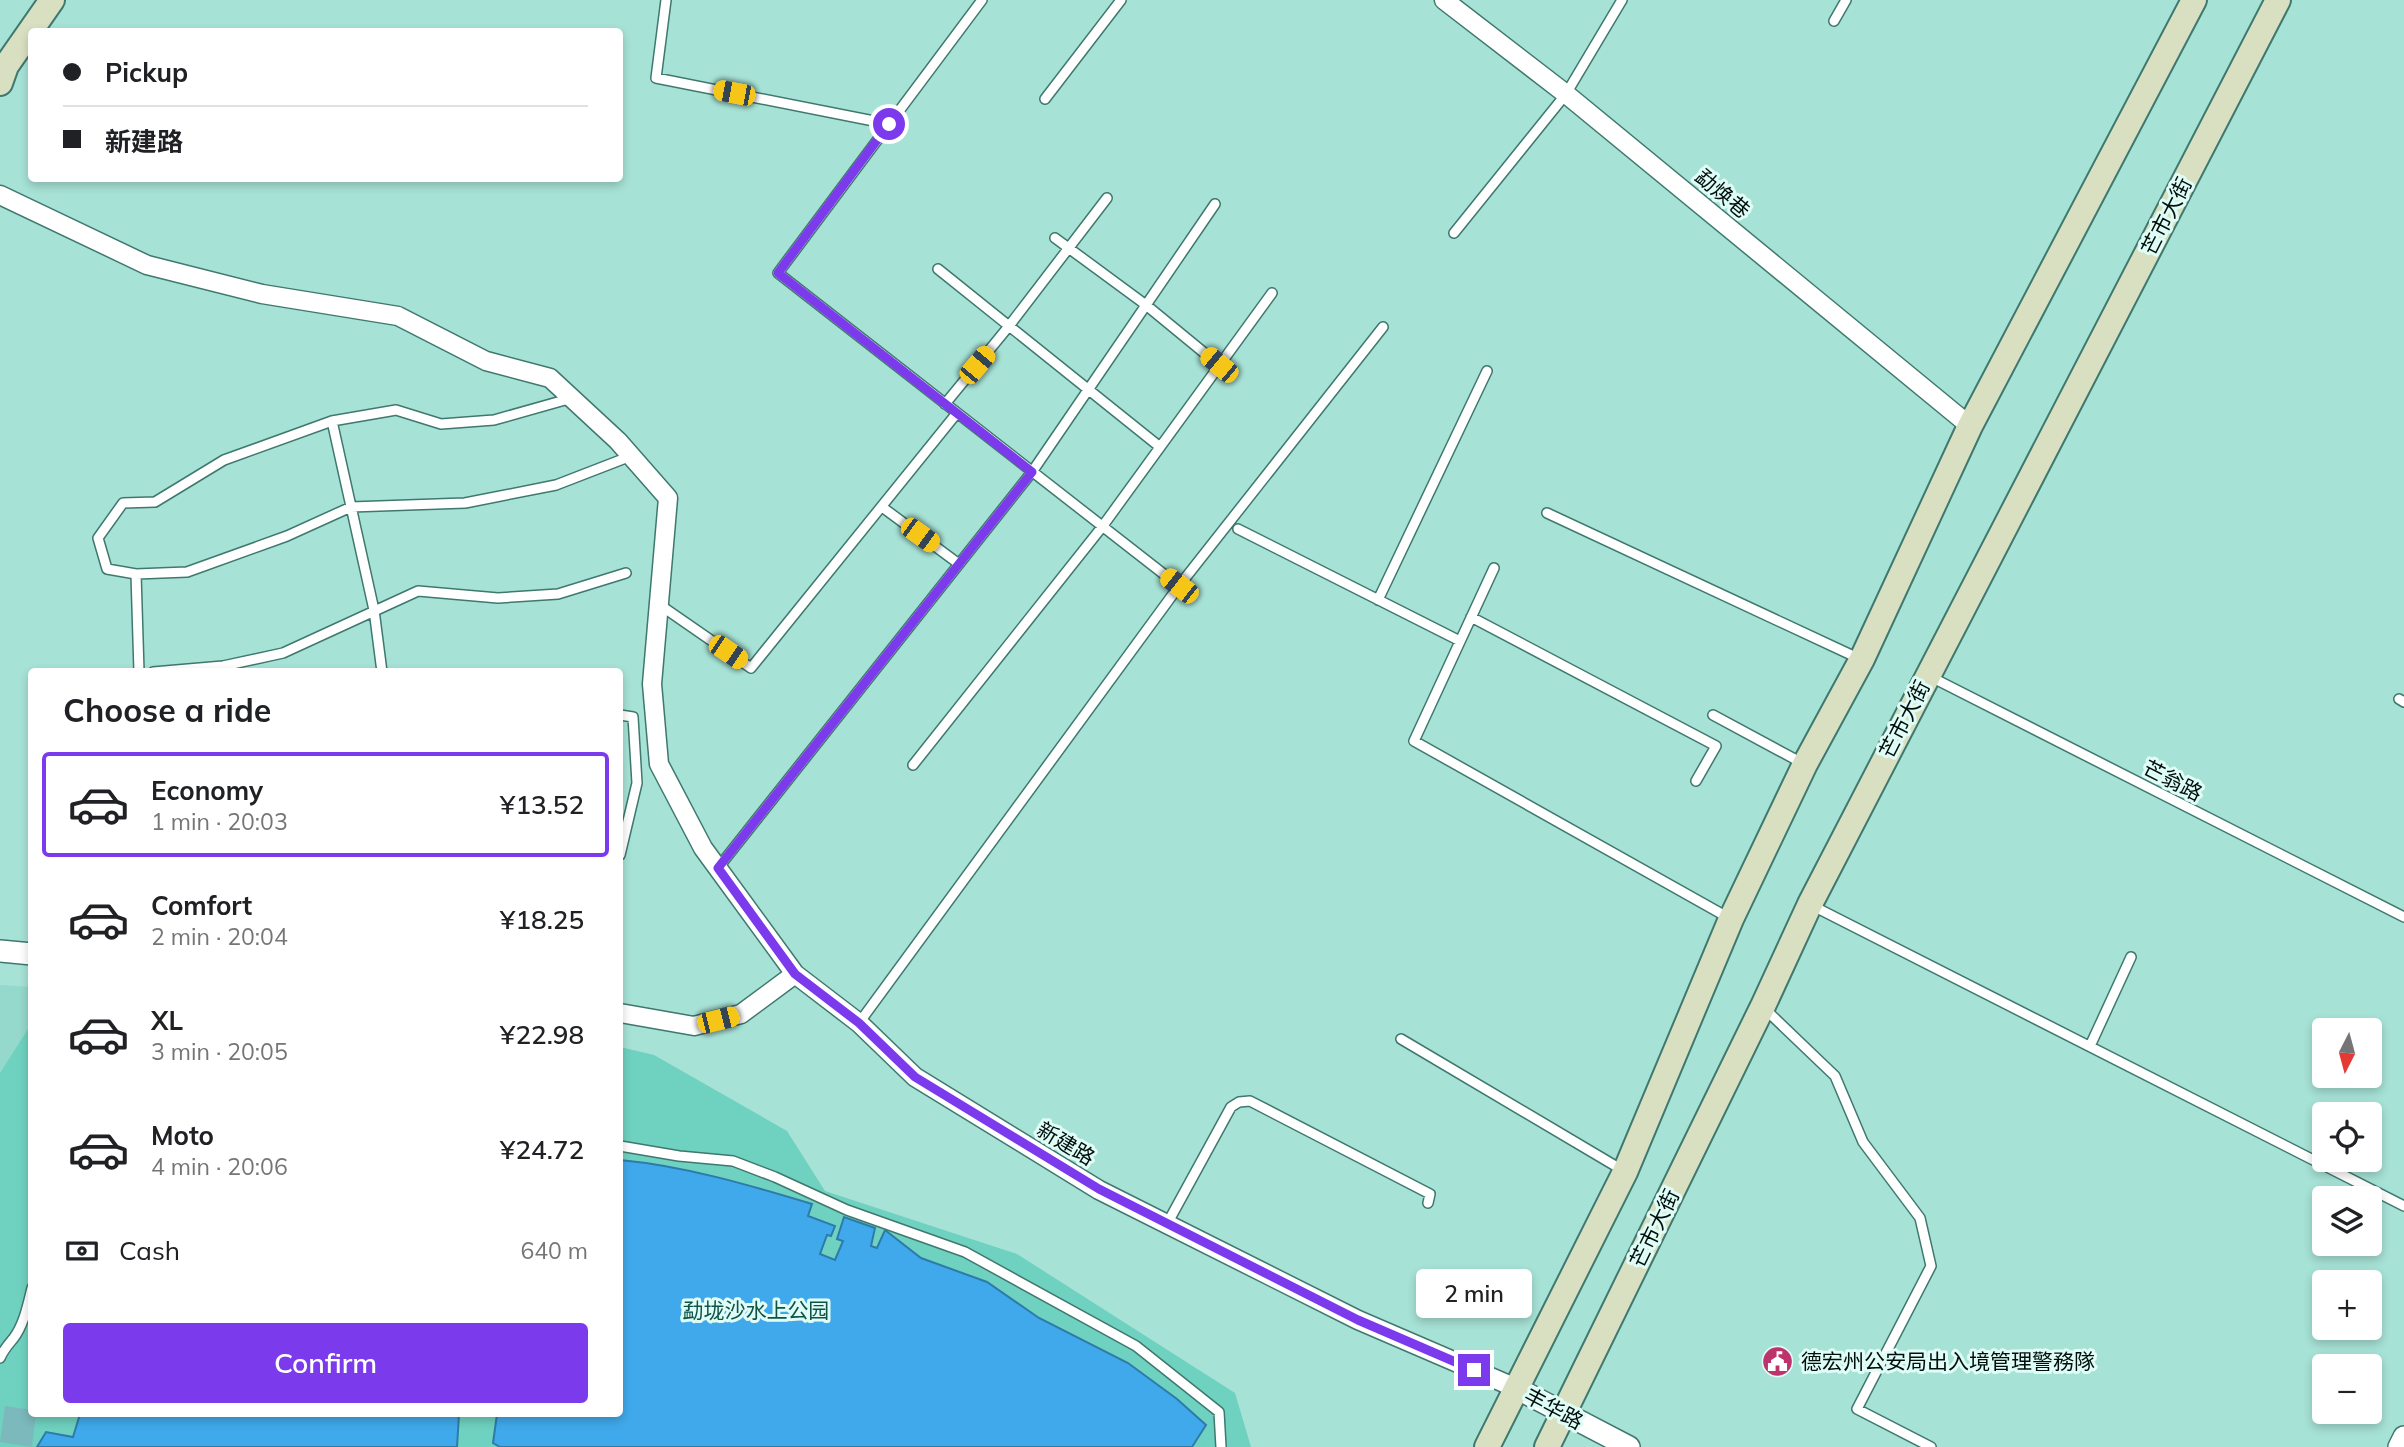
<!DOCTYPE html>
<meta charset="utf-8">
<style>
body{margin:0;font-family:Mulish,"Noto Sans SC",sans-serif;background:#f2f2f2;color:#202124;height:100vh;display:flex;flex-direction:column;font-size:26px;white-space:nowrap}
*{box-sizing:border-box;margin:0}
p{font-size:23px;color:#757577}
.icon{flex:none;width:38px;height:38px;fill:none;stroke:currentColor;stroke-width:2;stroke-linecap:round;stroke-linejoin:round}
.map{position:relative;flex:1;overflow:hidden}
.side{position:absolute;left:28px;top:668px;width:595px;height:749px;display:flex;flex-direction:column;background:#fff;border-radius:7px;box-shadow:0 4px 10px #0003}
.side>*{flex:none}
.hud{position:absolute;left:28px;top:28px;width:595px;height:154px;border-radius:7px;box-shadow:0 4px 10px #0003;display:grid;align-content:center;height:154px;padding:0 35px;background:#fff}
.needle{width:46px;rotate:186deg}
.fabs{position:absolute;left:2312px;top:1018px;display:grid;gap:14px}
.fabs a{display:grid;place-items:center;width:70px;height:70px;border-radius:7px;background:#fff;box-shadow:0 4px 10px #0003;font-size:35px}
.end{position:absolute;width:32px;height:32px;margin:-16px;border:9px solid #7c3aed;background:#fff;box-shadow:0 0 0 4px #fff}
.from{border-radius:50%}
.bubble{position:absolute;height:49px;border-radius:7px;background:#fff;box-shadow:0 4px 10px #0003;font-size:23px;font-weight:600;line-height:49px;text-align:center}
.car{position:absolute;width:21px;height:42px;margin:-21px -10px;border-radius:9px;box-shadow:0 0 5px 2px #0007;background:linear-gradient(#f5c518 24%,#345 0 40%,#f5c518 0 76%,#345 0 86%,#f5c518 0)}
.hud b{display:flex;align-items:center;gap:24px;height:66px;font-size:26px}
.hud b+b{border-top:2px solid #e0e0e0}
.hud i{width:18px;height:18px;background:#202124}
ul{padding:0;list-style:none}
li{display:flex;align-items:center;gap:21px;height:105px;margin:0 14px 10px;padding:0 21px;border:4px solid transparent;border-radius:7px}
li div{flex:1}
li b{display:block;font-size:26px}
li em{font-style:normal;font-weight:600}
li.current{border-color:#7c3aed}
li>.icon{width:63px;height:63px;stroke-width:1.5}
h2{padding:0 35px;font-size:32px;line-height:84px}
.pay{display:flex;align-items:center;gap:18px;height:77px;padding:0 35px;font-size:26px}
.pay p{margin-inline-start:auto}
.primary-button{display:flex;gap:14px;margin-top:auto;padding:14px 35px}
.primary-button a{flex:1;height:80px;border-radius:7px;background:#7c3aed;color:#fff;font-size:28px;font-weight:600;line-height:80px;text-align:center}
.map>svg:first-child{display:block}
.built{fill:#94d9cb}
.green{fill:#6fd1bf}
.water{fill:#40a9eb;stroke:#2d7ba8;stroke-width:2}
.building{fill:#7cb9bc}
.lines{fill:none;stroke-linecap:round;stroke-linejoin:round}
.service-casing{stroke:#3f786e;stroke-width:12}
.minor-casing{stroke:#3f786e;stroke-width:21}
.tertiary-casing{stroke:#3f786e;stroke-width:24}
.secondary-casing{stroke:#3f786e;stroke-width:28}
.service{stroke:#fff;stroke-width:9}
.minor{stroke:#fff;stroke-width:18}
.tertiary{stroke:#fff;stroke-width:21}
.secondary{stroke:#d9e0c2;stroke-width:24}
.route{stroke:#7c3aed;stroke-width:9}
.labels{text-anchor:middle;dominant-baseline:central;stroke-width:6;stroke-linejoin:round;paint-order:stroke}
.street-label{font-size:21px;fill:#000f0c;stroke:#dffcf6}
.park-label{font-size:21px;fill:#0e5248;stroke:#dffcf6}
.poi-label{font-size:21px;fill:#000f0c;stroke:#dffcf6;text-anchor:start}
</style>
<div class="map">
<svg width="2404" height="1447" viewBox="0 0 2404 1447">
<rect width="100%" height="100%" fill="#a7e2d6"/>
<path class="built" d="M 0,985 L 32,987 L 31,1024 L 0,1073 Z"/>
<path class="green" d="M 31,1024 L 32,1414 L 620,1414 L 620,1047 L 654,1055 L 787,1131 L 825,1191 L 1017,1254 L 1235,1393 L 1251,1447 L 0,1447 L 0,1073 Z"/>
<path class="water" d="M 620,1160 C 685,1166 749,1185 812,1204 L 808,1216 L 835,1226 L 831,1236 L 827,1235 L 820,1254 L 835,1260 L 843,1241 L 837,1239 L 844,1217 L 875,1228 L 871,1246 L 877,1248 L 885,1230 L 921,1258 L 987,1282 L 1039,1318 L 1128,1363 L 1177,1399 L 1206,1425 L 1192,1447 L 500,1447 L 493,1443 L 497,1414 L 620,1414 Z
M 80,1414 L 459,1414 L 457,1447 L 37,1447 L 46,1432 L 73,1437 Z"/>
<path class="building" d="M 5,1406 L 32,1410 L 32,1414 L 36,1414 L 32,1447 L 0,1442 Z"/>
<g class="lines">
<defs>
<path id="service" d="M 666,0 L 656,78 L 889,124
M 982,0 L 778,273 L 1179,586
M 1834,21 L 1846,0
M 1045,99 L 1121,0
M 1454,233 L 1566,94 L 1622,0
M 1055,238 L 1146,305 L 1219,365
M 938,269 L 1160,447
M 945,404 L 1009,326 L 1107,198
M 332,421 L 374,610 L 382,672
M 882,507 L 959,564
M 1547,513 L 1860,659
M 1238,529 L 1460,641
M 1494,568 L 1414,741 L 1729,918
M 136,574 L 187,572 L 287,536 L 351,507 L 465,503 L 556,485 L 631,456
M 1378,600 L 1487,371
M 660,605 L 751,668 L 957,413
M 1471,617 L 1716,746 L 1696,781
M 139,672 L 136,574 L 107,569 L 98,538 L 123,503 L 155,502 L 224,460 L 332,421 L 396,410 L 441,424 L 494,420 L 572,398
M 153,672 L 223,666 L 283,653 L 418,591 L 498,598 L 558,594 L 626,573
M 1931,677 L 2404,917
M 2399,699 L 2404,702
M 620,715 L 633,717 L 637,783 L 620,855
M 1713,715 L 1804,764
M 913,765 L 1102,527 L 1272,293
M 718,868 L 1032,472 L 1215,204
M 1811,905 L 2404,1206
M 1764,1008 L 1835,1076 L 1863,1142 L 1920,1218 L 1931,1266 L 1857,1409 L 1931,1447
M 859,1023 L 1179,586 L 1383,327
M 1401,1039 L 1624,1171
M 2090,1046 L 2131,957
M 620,1146 L 679,1156 L 733,1161 L 775,1177 L 847,1210 L 965,1252 L 1136,1346 L 1219,1412 L 1221,1447
M 1167,1224 L 1231,1107 L 1239,1102 L 1250,1101 L 1430,1194 L 1428,1203
M 0,1358 C 4,1349 7,1346 13,1339 C 24,1325 28,1304 32,1288"/>
<path id="minor" d="M 1444,0 L 1566,94 L 1970,426
M 0,195 L 147,265 L 262,294 L 398,316 L 486,361 L 550,378 L 618,441 L 668,498 L 652,684 L 659,764 L 703,848 L 795,974
M 620,1013 L 694,1026 L 741,1014 L 795,974 L 859,1023 L 915,1077 L 1099,1190 L 1358,1320 L 1516,1388"/>
<path id="tertiary" d="M 0,951 L 32,954
M 1516,1388 L 1629,1447
M 2399,1447 L 2404,1437"/>
<path id="secondary" d="M 0,83 L 6,66 L 52,0
M 1487,1447 L 1625,1172 L 1731,919 L 1805,764 L 1862,659 L 1970,426 L 2194,0
M 1547,1447 L 1763,1006 L 1810,904 L 2278,0"/>
</defs>
<use href="#service" class="service-casing"/>
<use href="#minor" class="minor-casing"/>
<use href="#tertiary" class="tertiary-casing"/>
<use href="#secondary" class="secondary-casing"/>
<use href="#service" class="service"/>
<use href="#minor" class="minor"/>
<use href="#tertiary" class="tertiary"/>
<use href="#secondary" class="secondary"/>
</g>
<g class="lines">
<path class="route" d="M 889,124 L 778,273 L 1032,472 L 718,868 L 795,974 L 859,1023 L 915,1077 L 1099,1189 L 1358,1320 L 1474,1370"/>
</g>
<defs>
<symbol id="civic-disc" viewBox="-11 -11 22 22"><circle r="9.5" fill="#be336b" stroke="#dffcf6"/><path d="M-.6-6.5H3V-4.5H.6V-3L4-1V1h2V6H-6V1h2V-1L-.6-3ZM-1.2 2.5V6h2.4V2.5Z" fill="#fff"/></symbol>
</defs>
<g fill-rule="evenodd">
<use href="#civic-disc" x="1760" y="1344" width="35" height="35"/>
</g>
<g class="labels">
<g class="street-label">
<text transform="translate(1723 193) rotate(40)">勐焕巷</text>
<text transform="translate(2166 216) rotate(-63)">芒市大街</text>
<text transform="translate(1904 719) rotate(-63)">芒市大街</text>
<text transform="translate(2173 780) rotate(27)">芒翁路</text>
<text transform="translate(1066 1143) rotate(31)">新建路</text>
<text transform="translate(1654 1228) rotate(-64)">芒市大街</text>
<text transform="translate(1554 1408) rotate(28)">丰华路</text>
</g>
<g class="park-label">
<text x="756" y="1310">勐垅沙水上公园</text>
</g>
<g class="poi-label">
<text x="1801" y="1361">德宏州公安局出入境管理警務隊</text>
</g>
</g>
</svg>
<div class="fabs">
<a><svg class="needle" viewBox="-14 -14 28 28"><path d="M0-13l5 13h-10z" fill="#e53935"/><path d="M0 13l5-13h-10z" fill="#757577"/></svg></a>
<a><svg class="icon" aria-label="locate" viewBox="0 0 24 24"><circle cx="12" cy="12" r="6"/><path d="M12 2v4M12 18v4M2 12h4M18 12h4"/></svg></a>
<a><svg class="icon" aria-label="layers" viewBox="0 0 24 24"><path d="M12 4l9 5-9 5-9-5zM3 14l9 5 9-5"/></svg></a>
<a>+</a>
<a>−</a>
</div>
<i class="end from" style="left:889px;top:124px"></i>
<i class="end" style="left:1474px;top:1370px"></i>
<div class="bubble" style="left:1416px;top:1269px;width:116px">2 min</div>
<i class="car" style="left:734px;top:93px;rotate:281deg"></i>
<i class="car" style="left:977px;top:365px;rotate:40deg"></i>
<i class="car" style="left:1219px;top:365px;rotate:310deg"></i>
<i class="car" style="left:920px;top:535px;rotate:126deg"></i>
<i class="car" style="left:1179px;top:586px;rotate:308deg"></i>
<i class="car" style="left:728px;top:652px;rotate:124deg"></i>
<i class="car" style="left:718px;top:1020px;rotate:76deg"></i>
<div class="hud">
<b><i class="from"></i>Pickup</b>
<b><i></i>新建路</b>
</div>
<section class="side">
<h2>Choose a ride</h2>
<ul>
<li class="current"><svg class="icon" aria-label="car" viewBox="0 0 24 24"><path d="M5 17H2v-5l4-1 3-4h7l3 4 3 1v5h-3M9 17h6M6 11h13"/><circle cx="7" cy="17" r="2"/><circle cx="17" cy="17" r="2"/></svg><div><b>Economy</b><p>1 min · 20:03</p></div><em>¥13.52</em></li>
<li><svg class="icon" aria-label="car" viewBox="0 0 24 24"><path d="M5 17H2v-5l4-1 3-4h7l3 4 3 1v5h-3M9 17h6M6 11h13"/><circle cx="7" cy="17" r="2"/><circle cx="17" cy="17" r="2"/></svg><div><b>Comfort</b><p>2 min · 20:04</p></div><em>¥18.25</em></li>
<li><svg class="icon" aria-label="car" viewBox="0 0 24 24"><path d="M5 17H2v-5l4-1 3-4h7l3 4 3 1v5h-3M9 17h6M6 11h13"/><circle cx="7" cy="17" r="2"/><circle cx="17" cy="17" r="2"/></svg><div><b>XL</b><p>3 min · 20:05</p></div><em>¥22.98</em></li>
<li><svg class="icon" aria-label="car" viewBox="0 0 24 24"><path d="M5 17H2v-5l4-1 3-4h7l3 4 3 1v5h-3M9 17h6M6 11h13"/><circle cx="7" cy="17" r="2"/><circle cx="17" cy="17" r="2"/></svg><div><b>Moto</b><p>4 min · 20:06</p></div><em>¥24.72</em></li>
</ul>
<div class="pay"><svg class="icon" aria-label="cash" viewBox="0 0 24 24"><path d="M3 7h18v10H3z"/><circle cx="12" cy="12" r="2"/></svg>Cash<p>640 m</p></div>
<div class="primary-button"><a>Confirm</a></div>
</section>
</div>
